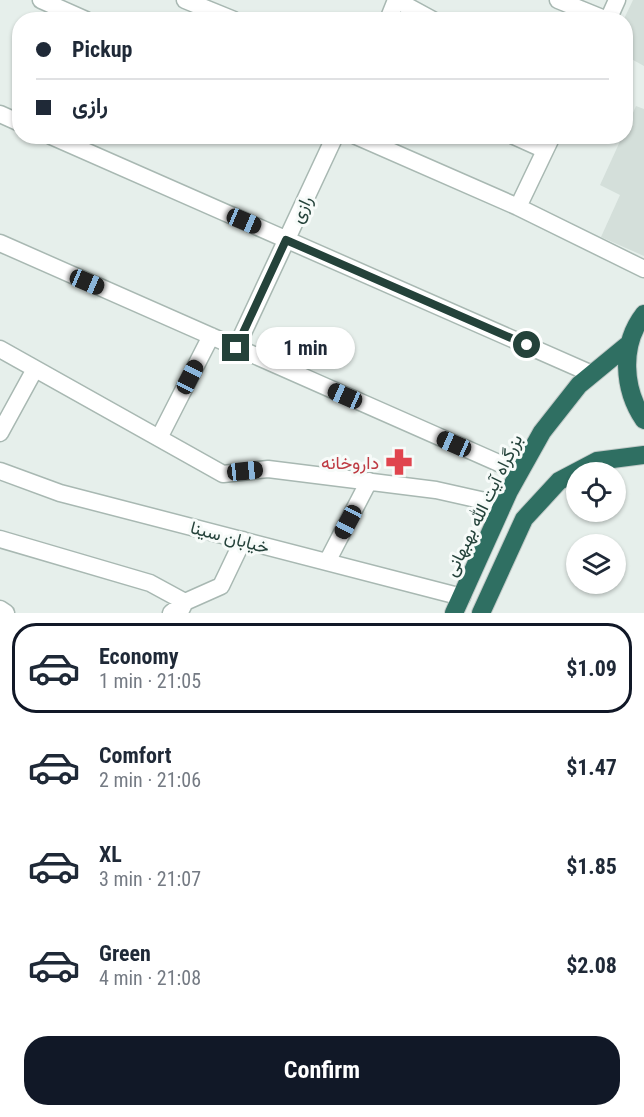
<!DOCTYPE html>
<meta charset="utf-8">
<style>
body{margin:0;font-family:"Roboto Condensed",Vazirmatn,sans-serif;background:#f6f6f7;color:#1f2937;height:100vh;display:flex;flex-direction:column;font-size:22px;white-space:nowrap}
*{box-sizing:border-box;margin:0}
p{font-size:20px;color:#747a83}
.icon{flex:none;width:33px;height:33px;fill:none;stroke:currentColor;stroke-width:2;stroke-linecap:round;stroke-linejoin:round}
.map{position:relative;height:613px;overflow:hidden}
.panel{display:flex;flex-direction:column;background:#fff;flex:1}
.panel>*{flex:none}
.banner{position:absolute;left:12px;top:12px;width:621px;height:132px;border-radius:24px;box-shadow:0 2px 4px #0004;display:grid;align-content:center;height:132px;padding:0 24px;background:#fff}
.fabs{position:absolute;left:566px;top:462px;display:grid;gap:12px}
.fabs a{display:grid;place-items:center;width:60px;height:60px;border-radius:50%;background:#fff;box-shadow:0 2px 4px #0004;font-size:30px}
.end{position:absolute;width:27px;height:27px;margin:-14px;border:8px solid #24423a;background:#fff;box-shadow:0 0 0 3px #fff}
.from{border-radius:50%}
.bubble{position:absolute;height:42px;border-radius:21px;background:#fff;box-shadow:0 2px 4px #0004;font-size:20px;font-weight:700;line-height:42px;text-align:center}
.car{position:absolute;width:18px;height:36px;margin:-18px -9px;border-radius:8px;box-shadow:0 0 4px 2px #0007;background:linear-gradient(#222 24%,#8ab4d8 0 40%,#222 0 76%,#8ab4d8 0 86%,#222 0)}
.banner b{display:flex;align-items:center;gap:21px;height:57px;font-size:22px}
.banner b+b{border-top:2px solid #e0e1e3}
.banner i{width:15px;height:15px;background:#1f2937}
ul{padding:10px 0 0;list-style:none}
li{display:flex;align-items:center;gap:18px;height:90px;margin:0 12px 9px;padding:0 12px;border:3px solid transparent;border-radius:24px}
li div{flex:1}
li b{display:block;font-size:22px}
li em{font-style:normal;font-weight:700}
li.active{border-color:#111827}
li>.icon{width:54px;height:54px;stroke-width:1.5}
.button{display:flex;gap:12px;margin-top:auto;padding:12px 24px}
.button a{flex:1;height:69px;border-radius:24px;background:#111827;color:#fff;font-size:24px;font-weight:700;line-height:69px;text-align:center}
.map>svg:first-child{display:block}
.built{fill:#d4dfda}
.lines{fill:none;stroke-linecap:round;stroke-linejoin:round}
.minor-casing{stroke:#a8b8b2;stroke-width:19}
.highway-casing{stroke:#c2cac8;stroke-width:20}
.minor{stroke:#fff;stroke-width:16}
.highway{stroke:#2f6f62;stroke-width:18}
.route{stroke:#24423a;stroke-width:8}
.labels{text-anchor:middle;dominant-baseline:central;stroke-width:6;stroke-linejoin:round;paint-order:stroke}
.street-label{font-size:18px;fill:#24423a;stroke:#f7fbf9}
.health-label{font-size:18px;fill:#be3a42;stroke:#f7fbf9;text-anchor:end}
</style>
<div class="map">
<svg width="644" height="613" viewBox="0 0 644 613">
<rect width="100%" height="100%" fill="#e6efeb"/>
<path class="built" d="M 633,0 L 644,0 L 644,66 L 626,56 L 626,20 L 624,19 Z
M 636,106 L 644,109 L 644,256 L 601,237 L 620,195 L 600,185 L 622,137 L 626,136 L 626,129 Z"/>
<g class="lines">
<defs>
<path id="minor" d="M 41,0 L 86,20
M 185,0 L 234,20
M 558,0 L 607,20
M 388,20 L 396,0 L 433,20
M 608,20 L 617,0
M 0,114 L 20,123
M 51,136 L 592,374
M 356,136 L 518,207
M 514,136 L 545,150
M 552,136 L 518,207 L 644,269
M 0,243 L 519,472
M 236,348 L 335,136
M 0,349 L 223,474 L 268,469 L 436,490 L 503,505
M 0,433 L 35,369
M 159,438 L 211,336
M 0,471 L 60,493 L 462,597
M 0,539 L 150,583 L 185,602 L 171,613
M 327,562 L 369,481
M 0,609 L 6,613
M 180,612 L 185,602 L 221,586 L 243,540"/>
<path id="highway" d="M 644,314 C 620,345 623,389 644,420
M 454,613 L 509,491 L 542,432 L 579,385 L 630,343
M 481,613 L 524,519 L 559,481 L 597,461 L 644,455"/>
</defs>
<use href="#minor" class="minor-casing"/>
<use href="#highway" class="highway-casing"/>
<use href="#minor" class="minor"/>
<use href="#highway" class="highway"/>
</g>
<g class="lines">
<path class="route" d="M 236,348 L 286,240 L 527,345"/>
</g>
<defs>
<symbol id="pharmacy-bare" viewBox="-9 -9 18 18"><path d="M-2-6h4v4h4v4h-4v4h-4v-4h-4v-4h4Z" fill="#e0444e" stroke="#f7fbf9" stroke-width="2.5" paint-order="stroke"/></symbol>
</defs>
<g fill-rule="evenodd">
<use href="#pharmacy-bare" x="380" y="443" width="38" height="38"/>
</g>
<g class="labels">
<g class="street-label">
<text transform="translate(301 209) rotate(-65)">رازی</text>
<text transform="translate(483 505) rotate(-64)">بزرگراه آیت الله بهبهانی</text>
<text transform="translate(230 537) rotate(15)">خیابان سینا</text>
</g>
<g class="health-label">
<text x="379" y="462">داروخانه</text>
</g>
</g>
</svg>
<div class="fabs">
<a><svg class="icon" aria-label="locate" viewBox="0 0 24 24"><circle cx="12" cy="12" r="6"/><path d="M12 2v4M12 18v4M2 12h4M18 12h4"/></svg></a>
<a><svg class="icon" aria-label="layers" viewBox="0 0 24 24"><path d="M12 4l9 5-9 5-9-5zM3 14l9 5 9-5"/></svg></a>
</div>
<i class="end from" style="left:527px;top:345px"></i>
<i class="end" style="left:236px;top:348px"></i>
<div class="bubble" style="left:256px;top:327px;width:99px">1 min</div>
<i class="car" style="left:244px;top:221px;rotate:113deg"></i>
<i class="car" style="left:87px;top:282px;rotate:113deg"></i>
<i class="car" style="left:190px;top:377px;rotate:27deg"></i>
<i class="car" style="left:345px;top:396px;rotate:294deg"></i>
<i class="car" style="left:454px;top:444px;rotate:294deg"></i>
<i class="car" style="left:245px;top:471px;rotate:84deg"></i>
<i class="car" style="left:348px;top:522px;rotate:208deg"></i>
<div class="banner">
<b><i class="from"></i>Pickup</b>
<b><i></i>رازی</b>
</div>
</div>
<section class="panel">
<ul>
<li class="active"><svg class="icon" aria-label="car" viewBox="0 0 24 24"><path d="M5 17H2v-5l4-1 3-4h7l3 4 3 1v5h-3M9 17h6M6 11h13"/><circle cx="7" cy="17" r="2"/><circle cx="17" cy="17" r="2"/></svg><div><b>Economy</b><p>1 min · 21:05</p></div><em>$1.09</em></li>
<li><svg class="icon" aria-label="car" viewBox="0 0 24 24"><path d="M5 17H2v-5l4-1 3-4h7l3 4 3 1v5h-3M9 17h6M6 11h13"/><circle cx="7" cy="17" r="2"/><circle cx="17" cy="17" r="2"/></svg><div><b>Comfort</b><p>2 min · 21:06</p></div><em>$1.47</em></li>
<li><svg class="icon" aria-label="car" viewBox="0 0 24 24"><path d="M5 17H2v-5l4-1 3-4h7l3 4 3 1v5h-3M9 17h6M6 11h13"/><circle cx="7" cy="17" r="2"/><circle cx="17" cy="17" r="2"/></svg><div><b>XL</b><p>3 min · 21:07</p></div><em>$1.85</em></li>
<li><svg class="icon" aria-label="car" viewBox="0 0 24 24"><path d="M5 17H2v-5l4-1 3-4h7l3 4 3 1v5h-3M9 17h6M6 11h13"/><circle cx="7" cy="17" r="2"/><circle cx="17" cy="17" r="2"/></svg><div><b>Green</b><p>4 min · 21:08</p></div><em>$2.08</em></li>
</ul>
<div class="button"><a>Confirm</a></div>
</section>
